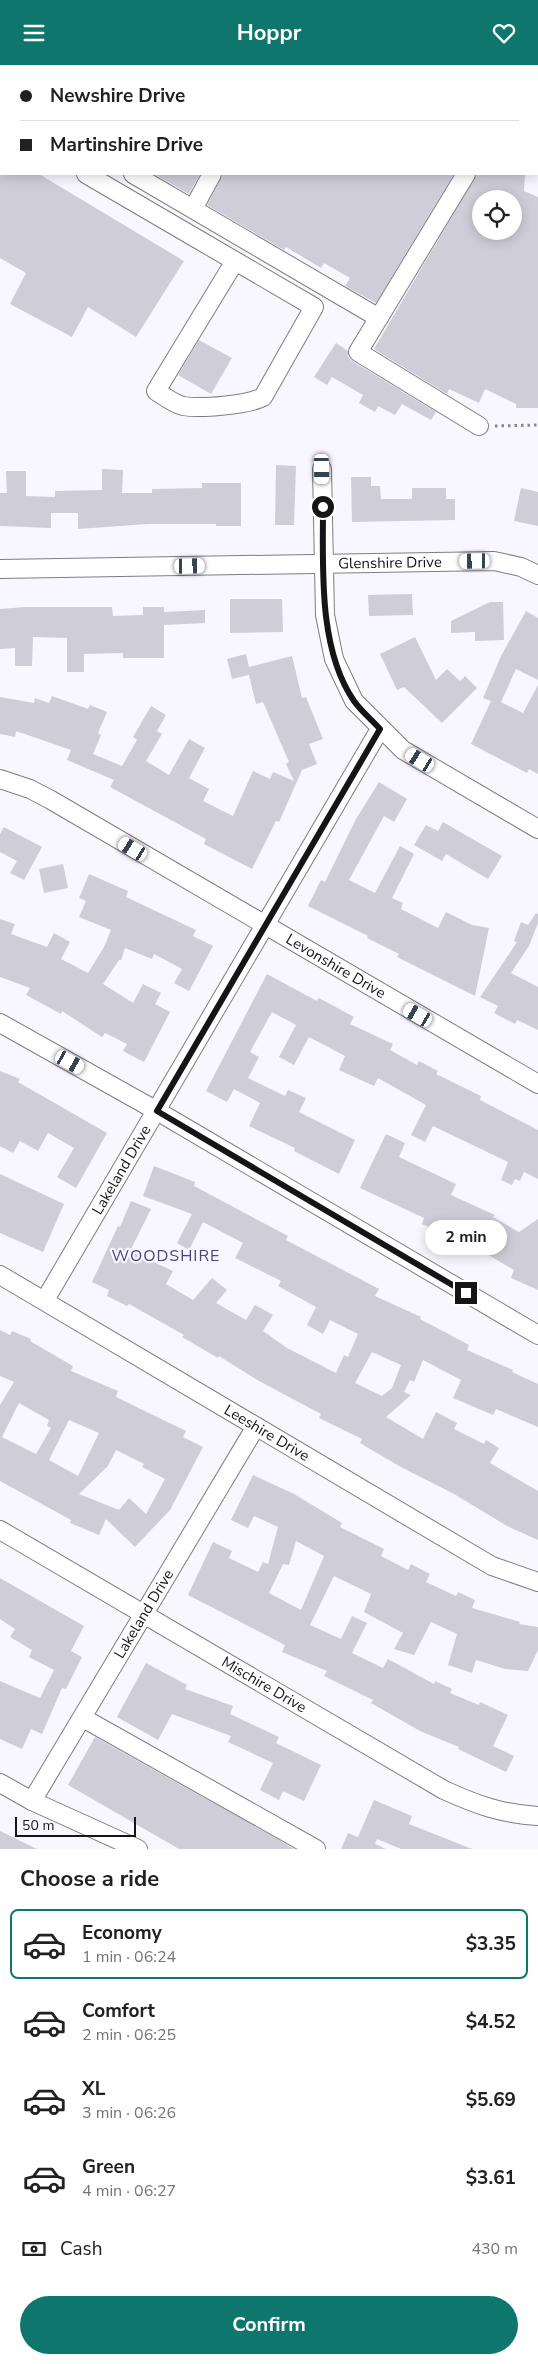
<!DOCTYPE html>
<meta charset="utf-8">
<style>
body{margin:0;font-family:"Nunito Sans",sans-serif;background:#f2f2f2;color:#202124;height:100vh;display:flex;flex-direction:column;font-size:19px;white-space:nowrap}
*{box-sizing:border-box;margin:0}
p{font-size:16px;color:#757577}
.icon{flex:none;width:28px;height:28px;fill:none;stroke:currentColor;stroke-width:2;stroke-linecap:round;stroke-linejoin:round}
.map{position:relative;height:1784px;overflow:hidden}
.sheet{display:flex;flex-direction:column;background:#fff;flex:1}
.sheet>*{flex:none}
.banner{position:absolute;left:0px;top:0px;width:539px;height:110px;box-shadow:0 2px 12px #0003;display:grid;align-content:center;height:110px;padding:0 20px;background:#fff}
.buttons{position:absolute;left:472px;top:125px;display:grid;gap:10px}
.buttons a{display:grid;place-items:center;width:50px;height:50px;border-radius:50%;background:#fff;box-shadow:0 2px 12px #0003;font-size:25px}
.scale{position:absolute;left:15px;bottom:12px;width:121px;box-sizing:border-box;padding-left:5px;border:2px solid #151518;border-top:0;font-size:14px;line-height:18px;white-space:nowrap;color:#151518;-webkit-text-stroke:4px #f8f6ff;paint-order:stroke}
.end{position:absolute;width:22px;height:22px;margin:-11px;border:6px solid #151518;background:#fff;box-shadow:0 0 0 2px #fff}
.from{border-radius:50%}
.bubble{position:absolute;height:35px;border-radius:18px;background:#fff;box-shadow:0 2px 12px #0003;font-size:16px;font-weight:700;line-height:35px;text-align:center}
.car{position:absolute;width:15px;height:30px;margin:-15px -8px;border-radius:6px;box-shadow:0 0 4px 1px #0007;background:linear-gradient(#fff 24%,#345 0 40%,#fff 0 76%,#345 0 86%,#fff 0)}
.banner b{display:flex;align-items:center;gap:18px;height:48px;font-size:19px}
.banner b+b{border-top:1px solid #e0e0e0}
.banner i{width:12px;height:12px;background:#202124}
ul{padding:0;list-style:none}
li{display:flex;align-items:center;gap:15px;height:70px;margin:0 10px 8px;padding:0 10px;border:2px solid transparent;border-radius:8px}
li div{flex:1}
li b{display:block;font-size:19px}
li em{font-style:normal;font-weight:700}
li.selected{border-color:#0f766e}
li>.icon{width:45px;height:45px;stroke-width:1.5}
h2{padding:0 20px;font-size:22px;line-height:60px}
.pay{display:flex;align-items:center;gap:12px;height:55px;padding:0 20px;font-size:19px}
.pay p{margin-inline-start:auto}
.primary-button{display:flex;gap:10px;margin-top:auto;padding:10px 20px}
.primary-button a{flex:1;height:58px;border-radius:30px;background:#0f766e;color:#fff;font-size:20px;font-weight:700;line-height:58px;text-align:center}
header{display:flex;justify-content:space-between;align-items:center;height:65px;padding:0 20px;background:#0f766e;color:#fff;font-size:22px;font-weight:700}
.map>svg:first-child{display:block}
.building{fill:#cfcdd7;fill-rule:evenodd}
.lines{fill:none;stroke-linecap:round;stroke-linejoin:round}
.minor-casing{stroke:#7e7c85;stroke-width:20}
.path{stroke:#87868c;stroke-width:3;stroke-dasharray:2.5 4;stroke-linecap:butt}
.minor{stroke:#fff;stroke-width:18}
.route{stroke:#151518;stroke-width:6}
.labels{text-anchor:middle;dominant-baseline:central;stroke-width:4.5;stroke-linejoin:round;paint-order:stroke}
.street-label{font-size:15px;fill:#151518;stroke:#f8f6ff}
.neighbourhood-label{font-size:16px;letter-spacing:1px;fill:#4b4381;stroke:#f8f6ff}
</style>
<header><svg class="icon" aria-label="menu" viewBox="0 0 24 24"><path d="M4 6h16M4 12h16M4 18h16"/></svg>Hoppr<svg class="icon" aria-label="heart" viewBox="0 0 24 24"><path d="M12 20l-8-8c-3-5 5-10 8-4 3-6 11-1 8 4z"/></svg></header>
<div class="map">
<svg width="538" height="1784" viewBox="0 0 538 1784">
<rect width="100%" height="100%" fill="#f8f6ff"/>
<path class="building" d="M 0,109 L 39,109 L 184,196 L 136,272 L 88,242 L 72,272 L 10,239 L 26,208 L 0,193 Z
M 154,109 L 200,109 L 189,129 Z
M 223,109 L 454,109 L 376,238 L 345,221 L 350,213 L 324,198 L 321,203 L 286,182 L 284,185 L 207,140 Z
M 477,109 L 525,109 L 524,126 L 538,132 L 538,343 L 516,343 L 516,339 L 485,324 L 479,338 L 449,324 L 447,329 L 374,284 ZM 481,134 L 514,134 L 514,166 L 481,166 Z
M 199,275 L 232,293 L 211,329 L 178,310 Z
M 336,278 L 348,286 L 348,292 L 352,296 L 436,347 L 431,355 L 402,339 L 395,350 L 378,341 L 375,347 L 359,338 L 363,330 L 332,312 L 327,320 L 314,312 Z
M 276,400 L 296,401 L 294,460 L 275,460 Z
M 102,404 L 123,405 L 122,428 L 152,428 L 152,424 L 202,423 L 202,418 L 241,418 L 241,461 L 216,461 L 216,459 L 148,459 L 78,464 L 78,448 L 51,448 L 51,463 L 0,461 L 0,428 L 7,428 L 6,406 L 26,406 L 26,431 L 55,432 L 55,426 L 102,425 Z
M 351,412 L 371,412 L 371,421 L 380,421 L 381,434 L 412,434 L 412,423 L 446,423 L 446,434 L 455,434 L 455,455 L 352,457 Z
M 521,423 L 538,427 L 538,461 L 514,456 Z
M 412,529 L 413,550 L 369,551 L 368,530 Z
M 230,534 L 282,534 L 283,567 L 230,568 Z
M 490,537 L 503,537 L 504,575 L 475,576 L 475,567 L 451,568 L 451,556 Z
M 25,542 L 112,542 L 113,551 L 143,550 L 143,542 L 164,542 L 164,547 L 205,545 L 205,558 L 164,560 L 164,593 L 123,593 L 123,588 L 84,589 L 84,607 L 67,607 L 67,573 L 33,572 L 32,601 L 15,601 L 15,583 L 0,584 L 0,544 Z
M 526,546 L 538,553 L 538,615 L 516,604 L 501,637 L 523,648 L 538,620 L 538,709 L 529,704 L 527,708 L 471,679 L 491,636 L 483,633 L 501,591 Z
M 415,572 L 436,615 L 447,604 L 460,616 L 465,611 L 477,623 L 442,658 L 404,622 L 397,625 L 380,589 Z
M 246,589 L 249,602 L 292,591 L 302,633 L 306,632 L 323,674 L 309,679 L 317,699 L 302,705 L 279,757 L 276,756 L 252,804 L 204,779 L 206,774 L 110,722 L 114,715 L 67,695 L 71,685 L 16,666 L 15,672 L 0,669 L 0,632 L 34,638 L 35,633 L 49,638 L 52,631 L 88,644 L 90,640 L 107,647 L 98,668 L 101,670 L 93,689 L 122,701 L 137,675 L 133,672 L 151,641 L 166,650 L 157,666 L 162,669 L 146,696 L 169,710 L 189,674 L 205,683 L 189,713 L 209,724 L 203,736 L 233,751 L 253,706 L 270,714 L 273,707 L 294,716 L 286,699 L 289,697 L 263,637 L 256,639 L 249,610 L 232,614 L 227,594 Z
M 379,717 L 407,734 L 394,757 L 384,751 L 349,815 L 375,828 L 400,781 L 414,789 L 392,833 L 403,838 L 401,844 L 438,863 L 446,847 L 472,860 L 489,863 L 475,931 L 397,892 L 399,889 L 367,873 L 368,871 L 308,841 L 321,815 L 325,817 L 356,754 Z
M 443,757 L 502,791 L 488,814 L 446,789 L 442,796 L 414,780 L 426,760 L 438,766 Z
M 4,762 L 42,782 L 24,815 L 10,808 L 17,796 L 0,787 L 0,769 Z
M 63,799 L 68,823 L 44,828 L 39,804 Z
M 89,809 L 128,826 L 126,832 L 196,865 L 193,871 L 213,881 L 189,926 L 174,918 L 182,904 L 154,889 L 152,894 L 125,883 L 121,895 L 119,895 L 103,919 L 133,938 L 143,919 L 161,928 L 155,939 L 170,947 L 144,997 L 123,986 L 127,979 L 105,968 L 102,972 L 62,946 L 61,949 L 26,930 L 30,923 L 0,912 L 0,854 L 15,859 L 11,869 L 47,882 L 54,868 L 70,877 L 61,894 L 88,908 L 104,882 L 111,865 L 79,852 L 86,836 L 79,833 Z
M 536,848 L 538,849 L 538,858 L 529,881 L 511,908 L 538,922 L 538,965 L 517,955 L 515,959 L 494,948 L 498,941 L 480,932 L 517,877 L 514,876 L 521,857 L 528,860 Z
M 267,909 L 317,936 L 319,933 L 354,952 L 350,959 L 393,979 L 390,985 L 417,1000 L 419,996 L 438,1006 L 436,1009 L 481,1031 L 480,1035 L 538,1065 L 538,1114 L 524,1107 L 520,1116 L 515,1114 L 512,1120 L 501,1115 L 508,1097 L 433,1061 L 425,1077 L 411,1070 L 426,1040 L 378,1013 L 374,1021 L 339,1005 L 345,991 L 309,972 L 294,1000 L 279,992 L 296,960 L 272,947 L 250,987 L 259,992 L 248,1013 L 285,1031 L 288,1025 L 306,1033 L 299,1047 L 355,1075 L 339,1109 L 294,1086 L 295,1083 L 249,1061 L 260,1038 L 234,1024 L 227,1037 L 206,1026 Z
M 0,1006 L 20,1014 L 18,1017 L 107,1068 L 76,1123 L 57,1112 L 74,1083 L 48,1068 L 38,1086 L 20,1076 L 13,1088 L 0,1081 Z
M 386,1069 L 405,1078 L 399,1092 L 456,1119 L 451,1130 L 495,1150 L 493,1152 L 519,1167 L 538,1154 L 538,1225 L 511,1213 L 514,1205 L 458,1172 L 457,1175 L 422,1159 L 424,1153 L 360,1123 Z
M 154,1101 L 195,1117 L 194,1121 L 288,1171 L 286,1175 L 379,1224 L 375,1231 L 421,1252 L 420,1254 L 469,1280 L 467,1285 L 513,1305 L 512,1307 L 538,1319 L 538,1362 L 496,1344 L 493,1350 L 453,1333 L 461,1315 L 423,1295 L 414,1317 L 410,1315 L 404,1327 L 411,1330 L 386,1352 L 423,1374 L 436,1347 L 457,1358 L 454,1364 L 484,1379 L 486,1375 L 499,1383 L 490,1398 L 538,1426 L 538,1475 L 507,1461 L 454,1429 L 399,1401 L 360,1378 L 362,1374 L 319,1353 L 321,1349 L 259,1316 L 219,1291 L 218,1293 L 182,1272 L 184,1270 L 129,1239 L 127,1241 L 107,1231 L 109,1225 L 92,1217 L 118,1161 L 120,1162 L 131,1136 L 151,1144 L 130,1186 L 173,1206 L 166,1219 L 193,1235 L 212,1213 L 227,1225 L 216,1238 L 246,1255 L 255,1240 L 273,1250 L 263,1266 L 287,1283 L 336,1308 L 344,1290 L 348,1292 L 358,1269 L 330,1255 L 323,1269 L 307,1260 L 316,1242 L 278,1221 L 281,1216 L 235,1193 L 243,1178 L 203,1157 L 189,1185 L 177,1178 L 192,1149 L 143,1131 ZM 372,1287 L 401,1300 L 392,1323 L 382,1331 L 355,1318 Z
M 0,1109 L 64,1139 L 43,1187 L 0,1168 Z
M 0,1265 L 10,1270 L 12,1266 L 31,1274 L 30,1276 L 73,1301 L 71,1306 L 118,1326 L 116,1332 L 186,1366 L 183,1372 L 203,1382 L 170,1445 L 135,1482 L 106,1454 L 99,1470 L 70,1458 L 71,1455 L 0,1416 L 0,1340 L 14,1317 L 0,1311 ZM 19,1338 L 49,1355 L 47,1361 L 51,1363 L 36,1389 L 2,1372 ZM 69,1355 L 99,1368 L 78,1411 L 49,1395 ZM 116,1385 L 144,1399 L 142,1402 L 165,1414 L 146,1449 L 129,1433 L 119,1445 L 79,1429 L 108,1401 Z
M 253,1410 L 294,1429 L 342,1458 L 340,1462 L 384,1484 L 381,1491 L 408,1505 L 411,1499 L 430,1509 L 426,1517 L 456,1531 L 458,1527 L 475,1535 L 472,1543 L 520,1557 L 519,1559 L 538,1562 L 538,1585 L 528,1606 L 505,1604 L 476,1595 L 472,1608 L 448,1600 L 457,1569 L 431,1557 L 414,1590 L 394,1584 L 403,1568 L 364,1547 L 371,1529 L 334,1511 L 310,1560 L 341,1574 L 352,1551 L 367,1558 L 352,1588 L 383,1603 L 388,1594 L 434,1619 L 435,1616 L 452,1624 L 450,1628 L 479,1640 L 480,1637 L 508,1650 L 493,1681 L 514,1691 L 506,1707 L 458,1684 L 459,1682 L 420,1666 L 371,1638 L 373,1635 L 324,1611 L 327,1606 L 282,1587 L 285,1580 L 188,1530 L 213,1477 L 232,1486 L 229,1493 L 258,1507 L 263,1497 L 268,1499 L 278,1462 L 254,1451 L 248,1463 L 231,1455 ZM 296,1476 L 324,1491 L 301,1545 L 269,1528 L 283,1499 L 289,1500 Z
M 0,1513 L 84,1561 L 71,1586 L 82,1592 L 66,1624 L 62,1623 L 42,1669 L 31,1664 L 22,1684 L 0,1674 L 0,1616 L 40,1633 L 54,1605 L 29,1592 L 32,1585 L 10,1572 L 15,1564 L 0,1554 Z
M 146,1598 L 187,1620 L 185,1624 L 233,1641 L 230,1649 L 279,1672 L 276,1678 L 321,1700 L 304,1736 L 283,1726 L 279,1735 L 260,1725 L 273,1698 L 228,1677 L 231,1671 L 172,1649 L 158,1675 L 117,1652 Z
M 95,1672 L 276,1773 L 294,1784 L 179,1784 L 68,1720 Z
M 374,1735 L 412,1751 L 409,1759 L 472,1784 L 401,1784 L 377,1774 L 375,1779 L 386,1784 L 341,1784 L 348,1768 L 358,1772 Z
M 0,1766 L 37,1784 L 0,1784 Z"/>
<g class="lines">
<defs>
<g id="minor">
<path d="M 407,0 L 409,1"/>
<path d="M 27,1 L 27,0"/>
<path d="M 271,1 L 272,0"/>
<path d="M 501,1 L 502,0"/>
<path d="M 0,59 L 1,59"/>
<path d="M 86,109 C 162,153 238,198 314,242 L 263,332 C 247,340 201,344 183,341 C 174,339 164,331 156,326 L 235,196"/>
<path d="M 133,109 L 379,253"/>
<path d="M 466,109 L 358,287 L 479,361"/>
<path d="M 193,144 L 212,109"/>
<path d="M 322,404 L 325,550 L 334,594 L 354,636 L 403,685 L 538,764"/>
<path id="s1" d="M 0,504 L 494,496 L 521,502 L 538,510"/>
<path id="s2" d="M 0,714 L 30,724 L 51,735 L 538,1019"/>
<path d="M 0,958 L 157,1046 L 538,1270"/>
<path id="s3" d="M 0,1210 L 492,1501 L 538,1517"/>
<path id="s4" d="M 45,1235 L 380,664"/>
<path id="s5" d="M 0,1465 L 444,1725 C 477,1740 502,1749 538,1751"/>
<path d="M 83,1653 L 316,1784"/>
<path d="M 0,1718 L 32,1736 L 138,1784"/>
<path id="s6" d="M 32,1736 L 255,1363"/>
</g>
</defs>
<use href="#minor" class="minor-casing"/>
<path class="path" d="M 495,361 L 538,360"/>
<use href="#minor" class="minor"/>
</g>
<g class="lines">
<path class="route" d="M 323,442 C 323,502 318,584 354,636 C 361,646 372,655 380,664 L 157,1046 L 466,1228"/>
</g>
<g class="labels">
<g class="street-label">
<text stroke="none"><textPath href="#s1" startOffset="390">Glenshire Drive</textPath></text>
<text stroke="none"><textPath href="#s2" startOffset="385">Levonshire Drive</textPath></text>
<text stroke="none"><textPath href="#s4" startOffset="151">Lakeland Drive</textPath></text>
<text stroke="none"><textPath href="#s3" startOffset="310">Leeshire Drive</textPath></text>
<text stroke="none"><textPath href="#s6" startOffset="218">Lakeland Drive</textPath></text>
<text stroke="none"><textPath href="#s5" startOffset="306">Mischire Drive</textPath></text>
</g>
<g class="neighbourhood-label">
<text x="166" y="1191">WOODSHIRE</text>
</g>
</g>
</svg>
<div class="buttons">
<a><svg class="icon" aria-label="locate" viewBox="0 0 24 24"><circle cx="12" cy="12" r="6"/><path d="M12 2v4M12 18v4M2 12h4M18 12h4"/></svg></a>
</div>
<div class="scale">50 m</div>
<i class="end from" style="left:323px;top:442px"></i>
<i class="end" style="left:466px;top:1228px"></i>
<div class="bubble" style="left:425px;top:1155px;width:82px">2 min</div>
<i class="car" style="left:322px;top:404px;rotate:179deg"></i>
<i class="car" style="left:475px;top:496px;rotate:269deg"></i>
<i class="car" style="left:190px;top:501px;rotate:89deg"></i>
<i class="car" style="left:420px;top:695px;rotate:301deg"></i>
<i class="car" style="left:133px;top:784px;rotate:301deg"></i>
<i class="car" style="left:418px;top:950px;rotate:300deg"></i>
<i class="car" style="left:70px;top:997px;rotate:119deg"></i>
<div class="banner">
<b><i class="from"></i>Newshire Drive</b>
<b><i></i>Martinshire Drive</b>
</div>
</div>
<section class="sheet">
<h2>Choose a ride</h2>
<ul>
<li class="selected"><svg class="icon" aria-label="car" viewBox="0 0 24 24"><path d="M5 17H2v-5l4-1 3-4h7l3 4 3 1v5h-3M9 17h6M6 11h13"/><circle cx="7" cy="17" r="2"/><circle cx="17" cy="17" r="2"/></svg><div><b>Economy</b><p>1 min · 06:24</p></div><em>$3.35</em></li>
<li><svg class="icon" aria-label="car" viewBox="0 0 24 24"><path d="M5 17H2v-5l4-1 3-4h7l3 4 3 1v5h-3M9 17h6M6 11h13"/><circle cx="7" cy="17" r="2"/><circle cx="17" cy="17" r="2"/></svg><div><b>Comfort</b><p>2 min · 06:25</p></div><em>$4.52</em></li>
<li><svg class="icon" aria-label="car" viewBox="0 0 24 24"><path d="M5 17H2v-5l4-1 3-4h7l3 4 3 1v5h-3M9 17h6M6 11h13"/><circle cx="7" cy="17" r="2"/><circle cx="17" cy="17" r="2"/></svg><div><b>XL</b><p>3 min · 06:26</p></div><em>$5.69</em></li>
<li><svg class="icon" aria-label="car" viewBox="0 0 24 24"><path d="M5 17H2v-5l4-1 3-4h7l3 4 3 1v5h-3M9 17h6M6 11h13"/><circle cx="7" cy="17" r="2"/><circle cx="17" cy="17" r="2"/></svg><div><b>Green</b><p>4 min · 06:27</p></div><em>$3.61</em></li>
</ul>
<div class="pay"><svg class="icon" aria-label="cash" viewBox="0 0 24 24"><path d="M3 7h18v10H3z"/><circle cx="12" cy="12" r="2"/></svg>Cash<p>430 m</p></div>
<div class="primary-button"><a>Confirm</a></div>
</section>
